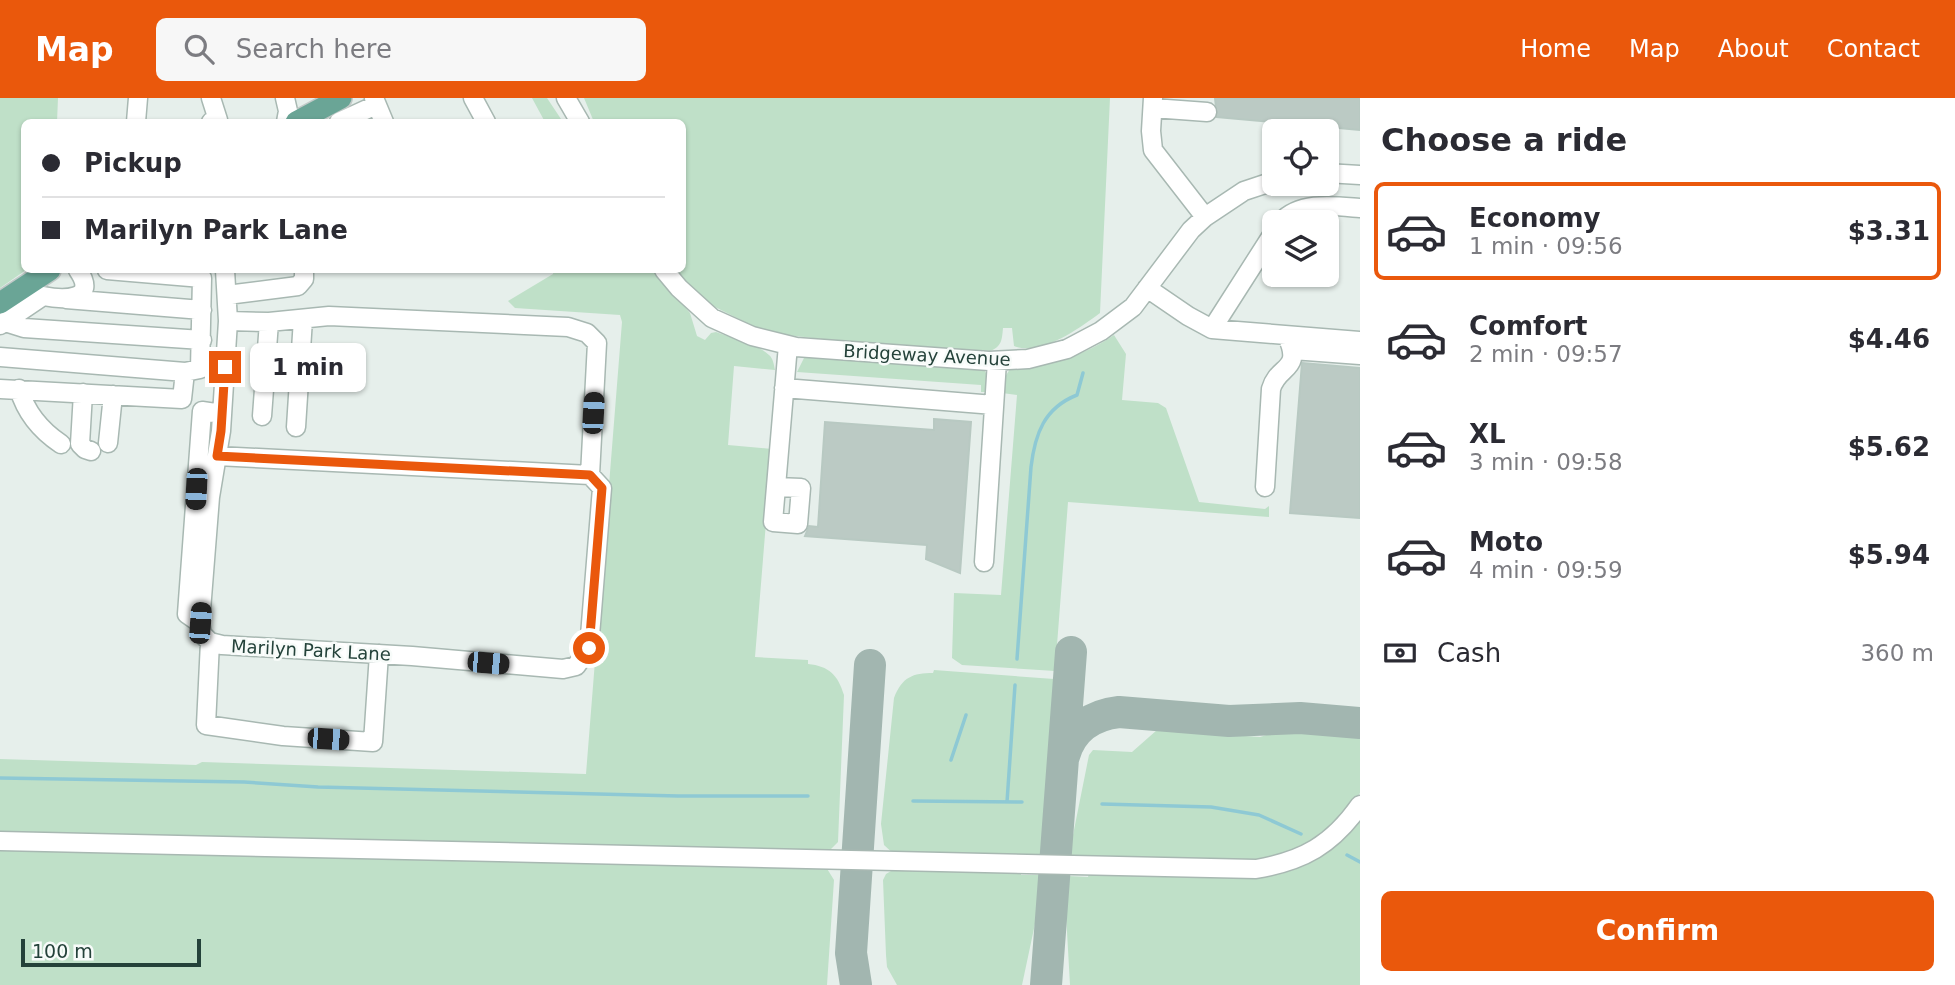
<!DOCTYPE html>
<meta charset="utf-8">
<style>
body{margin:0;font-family:"DejaVu Sans",sans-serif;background:#f7f7f7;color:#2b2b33;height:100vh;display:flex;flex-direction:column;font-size:26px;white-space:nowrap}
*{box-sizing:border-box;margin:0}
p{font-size:23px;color:#7c7c81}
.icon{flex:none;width:38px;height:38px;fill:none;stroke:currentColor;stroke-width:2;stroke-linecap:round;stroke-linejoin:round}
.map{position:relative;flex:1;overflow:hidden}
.side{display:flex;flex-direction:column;background:#fff;width:595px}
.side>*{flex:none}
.guide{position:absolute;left:21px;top:21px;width:665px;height:154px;border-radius:10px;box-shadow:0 2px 5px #0004;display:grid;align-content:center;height:154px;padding:0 21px;background:#fff}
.buttons{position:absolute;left:1262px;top:21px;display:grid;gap:14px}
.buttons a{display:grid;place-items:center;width:77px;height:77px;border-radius:10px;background:#fff;box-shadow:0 2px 5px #0004;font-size:35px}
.scale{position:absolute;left:21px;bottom:18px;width:180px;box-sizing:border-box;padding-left:7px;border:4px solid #24423a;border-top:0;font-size:19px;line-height:24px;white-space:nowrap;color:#24423a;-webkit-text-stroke:5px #f7fbf9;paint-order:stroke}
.end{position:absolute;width:32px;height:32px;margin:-16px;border:9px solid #ea580c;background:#fff;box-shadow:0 0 0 4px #fff}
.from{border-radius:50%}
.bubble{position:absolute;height:49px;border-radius:10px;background:#fff;box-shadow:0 2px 5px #0004;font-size:23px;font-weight:700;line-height:49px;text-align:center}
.car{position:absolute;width:21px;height:42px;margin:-21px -10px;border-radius:9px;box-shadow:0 0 5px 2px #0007;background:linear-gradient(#222 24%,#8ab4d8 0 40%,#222 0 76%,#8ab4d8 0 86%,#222 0)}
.guide b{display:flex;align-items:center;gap:24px;height:66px;font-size:26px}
.guide b+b{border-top:2px solid #e1e1e2}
.guide i{width:18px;height:18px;background:#2b2b33}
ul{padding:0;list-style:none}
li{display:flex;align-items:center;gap:21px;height:98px;margin:0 14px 10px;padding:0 7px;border:4px solid transparent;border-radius:10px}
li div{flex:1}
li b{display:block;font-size:26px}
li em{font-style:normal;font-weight:700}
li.current{border-color:#ea580c}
li>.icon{width:63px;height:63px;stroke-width:1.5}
h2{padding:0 21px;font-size:32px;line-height:84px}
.pay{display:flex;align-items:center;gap:18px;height:77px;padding:0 21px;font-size:26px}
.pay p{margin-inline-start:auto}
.action{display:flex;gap:14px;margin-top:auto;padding:14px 21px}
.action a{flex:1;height:80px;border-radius:10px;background:#ea580c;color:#fff;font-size:28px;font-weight:700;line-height:80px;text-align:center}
header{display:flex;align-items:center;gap:42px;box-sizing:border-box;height:98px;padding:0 35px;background:#ea580c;color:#fff}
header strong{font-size:33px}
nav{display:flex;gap:38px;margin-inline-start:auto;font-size:24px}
.search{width:490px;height:63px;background:#f7f7f7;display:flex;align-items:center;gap:18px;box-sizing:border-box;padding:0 24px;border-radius:10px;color:#7c7c81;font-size:26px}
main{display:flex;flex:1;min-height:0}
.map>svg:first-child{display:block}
.green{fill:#bfe0c8}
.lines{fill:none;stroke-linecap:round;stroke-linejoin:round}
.stream{stroke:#8ec9d4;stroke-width:3.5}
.taxiway{stroke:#a2b6b0;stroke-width:32}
.building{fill:#bbcac4;stroke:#b8c9c2;stroke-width:2}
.minor-casing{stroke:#a8b8b2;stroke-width:21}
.major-casing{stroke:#c2cac8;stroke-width:24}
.minor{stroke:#fff;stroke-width:18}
.major{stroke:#6aa596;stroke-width:21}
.route{stroke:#ea580c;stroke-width:9}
.labels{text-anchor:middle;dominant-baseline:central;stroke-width:5;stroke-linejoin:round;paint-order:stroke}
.street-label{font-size:18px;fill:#24423a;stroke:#f7fbf9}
</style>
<header>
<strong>Map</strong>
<div class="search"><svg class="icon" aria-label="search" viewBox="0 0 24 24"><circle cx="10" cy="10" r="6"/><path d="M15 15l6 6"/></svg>Search here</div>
<nav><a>Home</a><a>Map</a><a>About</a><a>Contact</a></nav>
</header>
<main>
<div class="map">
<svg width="1360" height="887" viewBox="0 0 1360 887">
<rect width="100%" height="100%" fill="#e6efeb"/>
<path class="green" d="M 0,0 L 58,0 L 57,24 L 24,24 L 26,172 L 0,190 Z
M 532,0 L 547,0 L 563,24 L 545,24 Z
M 584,0 L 1110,0 L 1100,215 C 1078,231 1042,258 1014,248 L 1012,230 L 1003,230 C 1002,241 1002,249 990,253 L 839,243 L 787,237 L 757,230 L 709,206 L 674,172 L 682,172 L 682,24 L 594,24 Z
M 554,172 L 654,172 L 690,215 L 697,238 L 705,242 L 711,235 L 716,234 C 732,240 756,245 769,257 C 773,260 774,267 775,272 L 734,268 L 728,347 L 772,351 L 755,559 L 808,562 L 808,566 C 829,568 838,577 844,597 L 838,744 L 829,753 L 0,734 L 0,661 L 196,667 L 202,664 L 586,676 L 622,224 L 620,217 L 515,210 L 508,203 L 553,176 Z
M 1114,237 L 1126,256 L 1122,302 L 1158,305 L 1166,310 L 1199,404 L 1265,411 L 1269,408 L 1269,419 L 1068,404 L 1055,573 L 962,567 L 952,560 L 954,495 L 1001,497 L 1017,297 L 1002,295 L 1005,279 L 1010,271 C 1048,268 1082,259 1114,237 Z
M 812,258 L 984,272 L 988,278 L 988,294 L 981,294 L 981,287 L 797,274 L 804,260 Z
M 934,572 L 1054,581 L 1042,756 L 1022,756 L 1021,760 L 896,758 L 884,747 L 881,726 L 894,600 C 902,579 913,575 933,575 Z
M 1157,632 L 1260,639 L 1279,633 L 1360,639 L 1360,695 L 1342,719 L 1314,743 L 1292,755 L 1241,764 L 1089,761 L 1089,758 L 1069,757 L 1089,657 L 1093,652 L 1132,654 Z
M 1360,724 L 1360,887 L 1070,887 L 1066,816 L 1068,778 L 1088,779 L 1089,775 L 1269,778 C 1307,772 1336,753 1360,724 Z
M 0,748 L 826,769 L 834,782 L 827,887 L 0,887 Z
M 896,770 L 1021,773 L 1021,777 L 1040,777 L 1039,807 L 1022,887 L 897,887 L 887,869 L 886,857 L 883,782 L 886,776 Z"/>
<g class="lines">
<path class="stream" d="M 1017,561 L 1031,369 C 1035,336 1044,310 1077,297 L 1083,275
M 951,662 L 966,617
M 0,680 L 244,684 L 318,689 L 678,698 L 808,698
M 913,703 L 1022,704
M 1007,704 L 1015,587
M 1102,706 L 1211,709 L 1259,717 L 1301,736
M 1347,757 L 1360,764"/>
<path class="taxiway" d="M 1064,658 C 1071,631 1092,617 1119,614 L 1229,623 L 1300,620 L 1360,625
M 856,887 L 851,855 L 870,567
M 1046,887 L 1071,554"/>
</g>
<path class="building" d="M 1215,0 L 1360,0 L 1360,32 L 1217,19 Z
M 1302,265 L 1360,270 L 1360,420 L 1290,415 Z
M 934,321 L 971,324 L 960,475 L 926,461 L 927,447 L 805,438 L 809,428 L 818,429 L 825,324 L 934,332 Z"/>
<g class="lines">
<defs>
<path id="minor" d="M 285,0 L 288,13 L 286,24
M 374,0 L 384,24
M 473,0 L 486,24
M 566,0 L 580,24
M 1153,0 L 1151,33 L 1153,52 L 1205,119
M 1153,10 L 1207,14
M 136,24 L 138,0
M 211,24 L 218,22 L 211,0
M 339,24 L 376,7
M 1326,75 L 1360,77
M 1281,124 C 1300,103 1334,108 1360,110
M 664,172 L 679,190 L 712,220 L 752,238 L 796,249 L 989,263 L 1028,261 L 1067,251 L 1101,233 L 1133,209 L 1191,132 L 1205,119 L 1244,93 L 1274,83
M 1147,190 L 1188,218 L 1212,231 L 1360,243
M 227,197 L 298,188 L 304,181 L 304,172
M 66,201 L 202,212
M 228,223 L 269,224 L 329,218 L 568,229 L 587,235 L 597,245 L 590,377
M 5,224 L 24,230 L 202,242
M 0,227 L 43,198 C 63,202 99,203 78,172
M 1212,231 L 1274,134
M 1293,252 L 1360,257
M 0,259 L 185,274 L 200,271 L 202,180 L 107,172
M 784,290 L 994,307
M 0,291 L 182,301 L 185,274
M 19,291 C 26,315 40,332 61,346
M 83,295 L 80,346 L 85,351 L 91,353
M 262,318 L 269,224
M 296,329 L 303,221
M 108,345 L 113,297
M 217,358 L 590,377 L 602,390 L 589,550 L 576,568 L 563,571 L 412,558 L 222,547 L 210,544 L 202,536 L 200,525 L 210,399 L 221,333 L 228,223 L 225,172
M 776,389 L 801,390 L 798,426 L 773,424 L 788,247
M 1265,389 L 1271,291 C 1278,266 1303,274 1287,238
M 984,464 L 997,263
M 200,525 L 187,516 L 202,313 L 222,316
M 210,544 L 206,627 L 283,638 L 373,644 L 379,556
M 0,743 L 1256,771 C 1303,763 1332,747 1360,707"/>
<path id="major" d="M 296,24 L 341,0
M 0,205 L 50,172"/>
</defs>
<use href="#minor" class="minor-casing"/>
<use href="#major" class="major-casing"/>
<use href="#minor" class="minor"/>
<use href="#major" class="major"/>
</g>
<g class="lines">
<path class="route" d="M 225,269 L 221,333 L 217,358 L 590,377 L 602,390 L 589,550"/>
</g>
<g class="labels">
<g class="street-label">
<text transform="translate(927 257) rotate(3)">Bridgeway Avenue</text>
<text transform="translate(311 552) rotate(3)">Marilyn Park Lane</text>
</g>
</g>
</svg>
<div class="buttons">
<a><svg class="icon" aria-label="locate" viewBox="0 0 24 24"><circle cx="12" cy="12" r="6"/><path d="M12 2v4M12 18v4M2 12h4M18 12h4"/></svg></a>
<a><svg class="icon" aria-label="layers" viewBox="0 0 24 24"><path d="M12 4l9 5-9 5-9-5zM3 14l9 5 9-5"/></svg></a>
</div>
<div class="scale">100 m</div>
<i class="end from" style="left:589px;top:550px"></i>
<i class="end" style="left:225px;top:269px"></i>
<div class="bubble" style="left:250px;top:245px;width:116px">1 min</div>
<i class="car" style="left:593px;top:315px;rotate:3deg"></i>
<i class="car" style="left:196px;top:391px;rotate:183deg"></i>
<i class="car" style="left:200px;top:525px;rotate:4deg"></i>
<i class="car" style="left:488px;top:565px;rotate:95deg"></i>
<i class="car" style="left:328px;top:641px;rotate:94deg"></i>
<div class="guide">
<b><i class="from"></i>Pickup</b>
<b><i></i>Marilyn Park Lane</b>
</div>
</div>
<section class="side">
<h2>Choose a ride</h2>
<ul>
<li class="current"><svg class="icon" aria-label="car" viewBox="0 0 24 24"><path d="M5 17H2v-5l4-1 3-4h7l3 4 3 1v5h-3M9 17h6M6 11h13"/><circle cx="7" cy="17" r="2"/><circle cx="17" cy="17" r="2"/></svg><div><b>Economy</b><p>1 min · 09:56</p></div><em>$3.31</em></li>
<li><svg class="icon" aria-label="car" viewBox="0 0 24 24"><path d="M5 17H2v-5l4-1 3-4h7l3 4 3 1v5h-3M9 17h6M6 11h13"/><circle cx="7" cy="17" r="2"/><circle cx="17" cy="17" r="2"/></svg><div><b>Comfort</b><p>2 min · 09:57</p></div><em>$4.46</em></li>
<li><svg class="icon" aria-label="car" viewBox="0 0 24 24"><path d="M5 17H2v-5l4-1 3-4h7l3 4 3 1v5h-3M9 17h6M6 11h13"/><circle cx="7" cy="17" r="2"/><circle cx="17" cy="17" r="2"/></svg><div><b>XL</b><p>3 min · 09:58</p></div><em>$5.62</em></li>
<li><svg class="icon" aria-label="car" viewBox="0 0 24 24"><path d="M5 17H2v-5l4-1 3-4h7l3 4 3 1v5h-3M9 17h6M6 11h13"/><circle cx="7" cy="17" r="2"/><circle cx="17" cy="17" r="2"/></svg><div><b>Moto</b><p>4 min · 09:59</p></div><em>$5.94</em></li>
</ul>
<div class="pay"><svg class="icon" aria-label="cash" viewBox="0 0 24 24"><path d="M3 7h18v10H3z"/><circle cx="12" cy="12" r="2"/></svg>Cash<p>360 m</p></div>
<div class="action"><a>Confirm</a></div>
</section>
</main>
